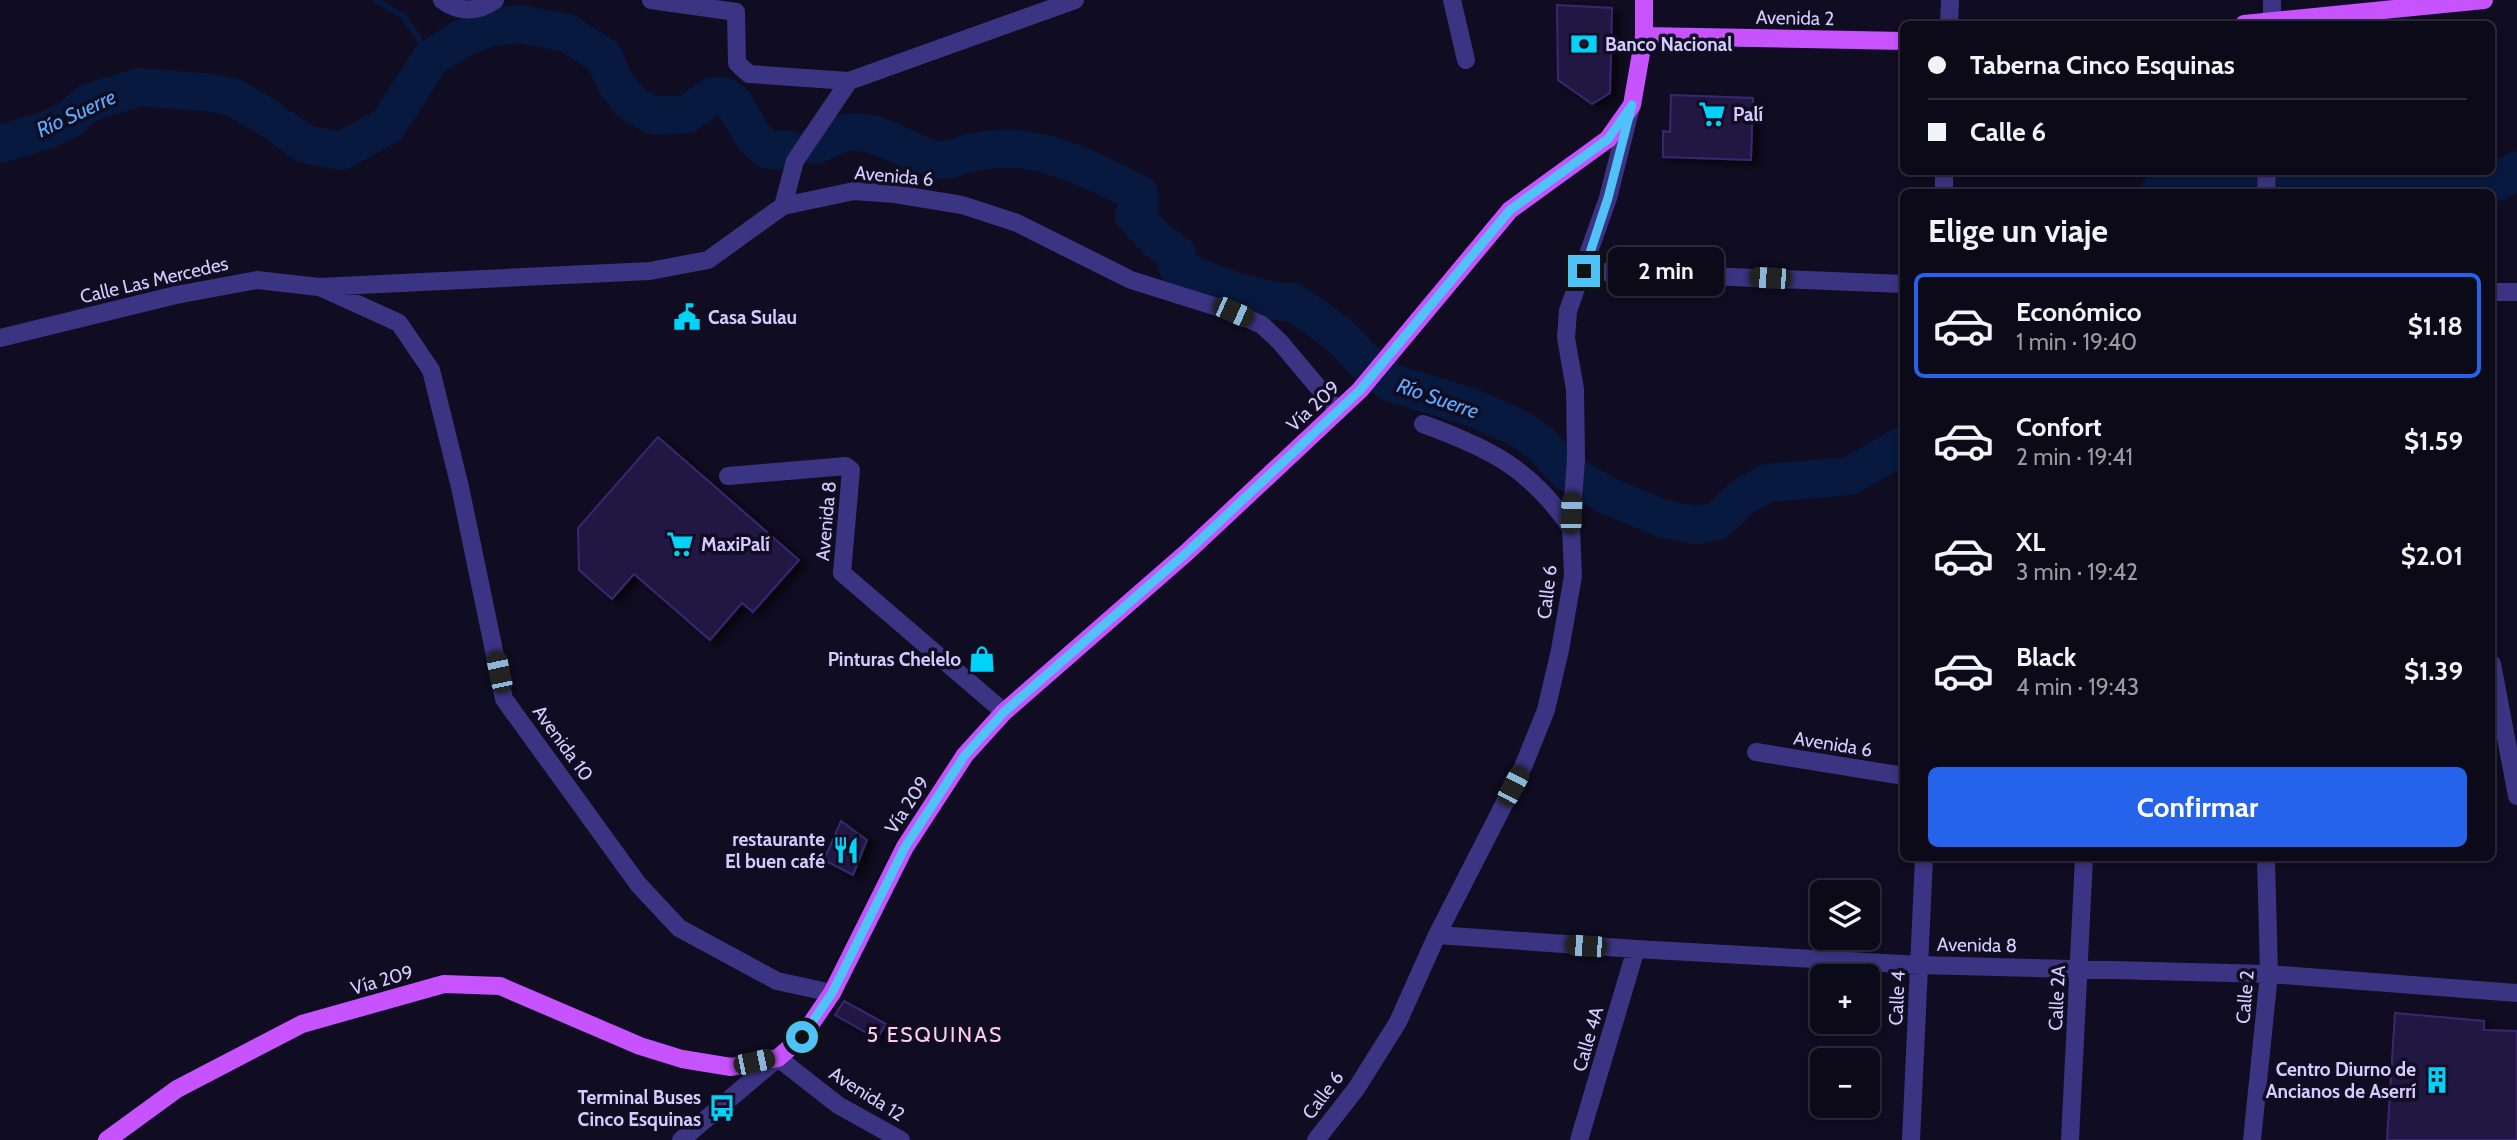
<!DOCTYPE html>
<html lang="es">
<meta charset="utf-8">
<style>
body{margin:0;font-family:Cabin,sans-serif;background:#1a1726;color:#f1f3f6;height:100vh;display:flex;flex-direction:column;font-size:26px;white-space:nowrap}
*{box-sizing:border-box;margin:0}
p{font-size:23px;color:#9a9aa2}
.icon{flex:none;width:38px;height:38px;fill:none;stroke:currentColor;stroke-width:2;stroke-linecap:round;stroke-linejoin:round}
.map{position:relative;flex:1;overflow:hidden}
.sheet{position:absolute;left:1900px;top:189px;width:595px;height:672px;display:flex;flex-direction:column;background:#0c0919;border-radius:10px;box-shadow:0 4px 10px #0003,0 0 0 2px #2c2a38}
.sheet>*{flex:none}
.banner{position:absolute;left:1900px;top:21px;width:595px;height:154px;border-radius:10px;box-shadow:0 4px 10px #0003,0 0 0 2px #2c2a38;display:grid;align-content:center;height:154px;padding:0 28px;background:#0c0919}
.buttons{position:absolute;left:1810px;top:880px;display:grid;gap:14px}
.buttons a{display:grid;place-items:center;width:70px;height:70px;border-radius:10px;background:#0c0919;box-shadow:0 4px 10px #0003,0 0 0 2px #2c2a38;font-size:35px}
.end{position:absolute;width:32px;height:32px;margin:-16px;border:9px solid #4fc3f7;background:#111;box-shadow:0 0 0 4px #111}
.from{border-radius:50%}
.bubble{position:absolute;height:49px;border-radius:10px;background:#0c0919;box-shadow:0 4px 10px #0003,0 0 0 2px #2c2a38;font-size:23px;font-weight:800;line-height:49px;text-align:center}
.car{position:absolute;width:21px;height:42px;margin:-21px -10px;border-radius:9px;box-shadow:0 0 5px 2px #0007;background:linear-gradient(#222 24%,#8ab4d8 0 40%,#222 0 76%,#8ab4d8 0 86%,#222 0)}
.banner b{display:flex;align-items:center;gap:24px;height:66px;font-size:26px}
.banner b+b{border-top:2px solid #2c2a38}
.banner i{width:18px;height:18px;background:#f1f3f6}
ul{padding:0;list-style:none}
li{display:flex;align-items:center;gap:21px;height:105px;margin:0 14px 10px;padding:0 14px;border:4px solid transparent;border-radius:10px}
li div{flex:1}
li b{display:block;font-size:26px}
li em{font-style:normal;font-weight:800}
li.active{border-color:#2563eb}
li>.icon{width:63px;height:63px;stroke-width:1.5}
h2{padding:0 28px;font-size:32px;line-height:84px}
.cta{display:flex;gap:14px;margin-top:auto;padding:14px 28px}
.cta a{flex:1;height:80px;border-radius:10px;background:#2563eb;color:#fff;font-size:28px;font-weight:800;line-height:80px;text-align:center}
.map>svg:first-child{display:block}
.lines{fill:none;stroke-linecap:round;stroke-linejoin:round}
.stream{stroke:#07193f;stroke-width:6}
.river{stroke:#07193f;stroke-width:38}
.building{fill:#221743;stroke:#392870;stroke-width:2;filter:url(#shadow)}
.minor{stroke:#3b3482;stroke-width:18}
.major{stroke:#c753ff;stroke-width:18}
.route{stroke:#4fc3f7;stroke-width:9}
.labels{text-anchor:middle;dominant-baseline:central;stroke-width:7;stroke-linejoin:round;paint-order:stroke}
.street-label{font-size:19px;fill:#d4ccff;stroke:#100c21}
.poi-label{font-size:19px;font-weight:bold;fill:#d4ccff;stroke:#100c21;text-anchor:start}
.water-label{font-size:21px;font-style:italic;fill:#5aabff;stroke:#100c21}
.neighbourhood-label{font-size:21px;letter-spacing:2px;fill:#ffceeb;stroke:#100c21}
</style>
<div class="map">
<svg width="2517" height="1140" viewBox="0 0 2517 1140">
<defs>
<filter id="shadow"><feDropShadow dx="7" dy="4" stdDeviation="3.5" flood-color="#0009"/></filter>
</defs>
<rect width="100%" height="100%" fill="#100c21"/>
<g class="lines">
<path class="stream" d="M 376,0 L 403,16 L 432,57"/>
<path class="river" d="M 284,129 L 305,144 L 341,151 L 387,126 L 432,57 L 463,38 L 492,27 L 520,24 L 567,33 L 604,57 L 615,82 L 631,103 L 654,116 L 687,114 L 713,96 L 723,96 L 734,103 L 754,138 L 768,150 L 789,150
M 0,144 L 49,129 L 70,119 L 88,103 L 139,87 L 213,93 L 235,98 L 272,120
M 816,145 C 824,141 832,136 841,134 C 875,124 906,154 938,160 C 948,162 960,155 969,153 C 980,151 991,149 1002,149 C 1046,146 1100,174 1139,194 L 1140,204 L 1134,216 L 1158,241 L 1177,254 L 1177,266 C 1201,281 1265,304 1293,302 L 1337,333 L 1369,366 L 1391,383 L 1471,407 L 1520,429 L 1541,444 L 1568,473 L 1608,496 L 1664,519 L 1696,525 L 1717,521 L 1744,496 L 1768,483 L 1849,476 L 1904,445
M 2286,178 L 2444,186 L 2497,182 L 2517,170
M 2159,192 C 2188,180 2216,180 2246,179"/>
</g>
<path class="building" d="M 1557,5 L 1612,8 L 1610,93 L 1592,104 L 1558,80 Z
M 1671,95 L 1753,98 L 1751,160 L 1663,157 L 1663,131 L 1670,132 Z
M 658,437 L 799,560 L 753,612 L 742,603 L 710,640 L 634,574 L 612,599 L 579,570 L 578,528 Z
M 841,821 L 867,840 L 853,875 L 824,860 Z
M 844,1001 L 886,1024 L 877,1039 L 835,1015 Z
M 2395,1013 L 2484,1021 L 2484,1030 L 2517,1031 L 2517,1140 L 2387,1140 Z"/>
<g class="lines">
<path class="minor" d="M 442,0 C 459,13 479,12 495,0
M 651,0 L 736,12 L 737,63 L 749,74 L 849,81
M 1452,0 L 1466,60
M 1949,24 L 1950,0
M 2272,24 L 2272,0
M 1944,192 L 1944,172
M 2266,192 L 2267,172
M 783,206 L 795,161 L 849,81 L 1075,0
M 1584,271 L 1904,284
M 322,288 L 399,323 L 431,370 L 460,487 L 504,699 L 638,884 L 679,928 L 777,981 L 832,993
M 2492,292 L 2517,292
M 0,338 L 176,295 L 257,280 L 319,287 L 650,271 L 708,260 L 783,206 L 854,191 L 895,194 L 962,205 L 1017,223 L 1131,280 L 1233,312 L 1262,325 L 1280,342 L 1338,411
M 1423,424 C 1489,448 1530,468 1571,528
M 728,476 L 846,466 L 851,470 L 842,573 L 1004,712
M 2492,664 L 2517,796
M 1756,752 L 1904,776
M 1437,935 L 1636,949 L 1920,965 L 2269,974 L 2517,993
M 681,1140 L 778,1058 L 838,1105 L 901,1140
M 1316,1140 L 1356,1089 L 1398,1022 L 1437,935 L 1523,767 L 1546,710 L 1560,650 L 1573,576 L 1571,528 L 1576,459 L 1575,389 L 1566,338 L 1568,311 L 1608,198 L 1631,107
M 1579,1140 L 1636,949
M 1911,1140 L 1924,858
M 2070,1140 L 2084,858
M 2252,1140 L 2269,974 L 2266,858"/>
<path class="major" d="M 2244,24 L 2484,0
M 1644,36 L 1904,41
M 107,1140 L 177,1089 L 302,1024 L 444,984 L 500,986 L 640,1046 L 682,1059 L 731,1067 L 778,1058 L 802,1037 L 832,993 L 905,847 L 965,755 L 1004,712 L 1186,553 L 1360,390 L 1510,210 L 1608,139 L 1632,105 L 1644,36 L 1644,0"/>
</g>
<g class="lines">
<path class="route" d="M 802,1037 L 832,993 L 905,847 L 965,755 L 1004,712 L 1186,553 L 1360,390 L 1510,210 L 1608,139 L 1632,105 L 1608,198 L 1584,271"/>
</g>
<defs>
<symbol id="bank-bare" viewBox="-9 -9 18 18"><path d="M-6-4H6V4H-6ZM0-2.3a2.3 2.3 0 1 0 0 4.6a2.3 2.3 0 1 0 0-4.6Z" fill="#00d3f7" stroke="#100c21" stroke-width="2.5" paint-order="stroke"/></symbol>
<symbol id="supermarket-bare" viewBox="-9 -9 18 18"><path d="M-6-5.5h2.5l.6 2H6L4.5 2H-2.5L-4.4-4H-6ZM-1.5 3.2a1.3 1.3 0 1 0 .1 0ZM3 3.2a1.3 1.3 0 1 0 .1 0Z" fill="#00d3f7" stroke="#100c21" stroke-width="2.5" paint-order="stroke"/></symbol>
<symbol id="civic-bare" viewBox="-9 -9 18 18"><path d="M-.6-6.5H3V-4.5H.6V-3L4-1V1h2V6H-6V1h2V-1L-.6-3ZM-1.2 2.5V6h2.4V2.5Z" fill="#00d3f7" stroke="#100c21" stroke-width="2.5" paint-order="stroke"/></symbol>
<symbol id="shop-bare" viewBox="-9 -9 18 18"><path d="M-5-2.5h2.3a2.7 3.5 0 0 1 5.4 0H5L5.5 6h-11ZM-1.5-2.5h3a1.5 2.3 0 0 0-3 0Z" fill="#00d3f7" stroke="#100c21" stroke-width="2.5" paint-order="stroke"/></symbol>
<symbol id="restaurant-bare" viewBox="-9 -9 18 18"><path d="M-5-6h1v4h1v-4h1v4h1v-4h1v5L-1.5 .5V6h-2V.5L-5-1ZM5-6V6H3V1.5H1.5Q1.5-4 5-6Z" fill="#00d3f7" stroke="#100c21" stroke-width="2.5" paint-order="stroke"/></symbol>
<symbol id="building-bare" viewBox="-9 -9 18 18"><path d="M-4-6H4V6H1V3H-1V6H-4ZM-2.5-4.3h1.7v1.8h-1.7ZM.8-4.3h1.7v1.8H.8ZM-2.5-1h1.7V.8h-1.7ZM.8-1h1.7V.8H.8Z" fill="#00d3f7" stroke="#100c21" stroke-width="2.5" paint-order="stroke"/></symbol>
<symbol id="bus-bare" viewBox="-9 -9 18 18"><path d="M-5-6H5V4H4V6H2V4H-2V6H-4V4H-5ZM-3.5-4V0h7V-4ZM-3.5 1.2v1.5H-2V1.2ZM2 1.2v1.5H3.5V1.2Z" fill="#00d3f7" stroke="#100c21" stroke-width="2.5" paint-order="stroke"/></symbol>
</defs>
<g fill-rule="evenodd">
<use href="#bank-bare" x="1565" y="25" width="38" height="38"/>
<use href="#supermarket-bare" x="1693" y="95" width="38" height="38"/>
<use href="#civic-bare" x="668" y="298" width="38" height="38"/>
<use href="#supermarket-bare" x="661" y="525" width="38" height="38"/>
<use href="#shop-bare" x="963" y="640" width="38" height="38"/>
<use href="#restaurant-bare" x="827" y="831" width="38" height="38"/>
<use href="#building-bare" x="2418" y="1061" width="38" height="38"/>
<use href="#bus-bare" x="703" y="1089" width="38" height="38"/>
</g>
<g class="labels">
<g class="street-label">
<text transform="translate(1795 18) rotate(1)">Avenida 2</text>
<text transform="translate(894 176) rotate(5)">Avenida 6</text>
<text transform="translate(154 280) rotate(-13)">Calle Las Mercedes</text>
<text transform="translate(1313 406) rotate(-43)">Vía 209</text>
<text transform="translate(826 521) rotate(-85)">Avenida 8</text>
<text transform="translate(1547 592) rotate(-83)">Calle 6</text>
<text transform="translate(563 743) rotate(54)">Avenida 10</text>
<text transform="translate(1833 744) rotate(9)">Avenida 6</text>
<text transform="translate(907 805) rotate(-57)">Vía 209</text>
<text transform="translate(1977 945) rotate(1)">Avenida 8</text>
<text transform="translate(382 980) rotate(-16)">Vía 209</text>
<text transform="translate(2245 997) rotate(-85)">Calle 2</text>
<text transform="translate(1897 998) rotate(-87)">Calle 4</text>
<text transform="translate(2057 998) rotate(-87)">Calle 2A</text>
<text transform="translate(1588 1039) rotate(-74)">Calle 4A</text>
<text transform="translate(867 1094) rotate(32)">Avenida 12</text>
<text transform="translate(1323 1095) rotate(-53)">Calle 6</text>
</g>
<g class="poi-label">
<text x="1605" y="44">Banco Nacional</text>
<text x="1733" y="114">Palí</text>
<text x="708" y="317">Casa Sulau</text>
<text x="701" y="544">MaxiPalí</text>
<text x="961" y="659" text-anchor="end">Pinturas Chelelo</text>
<text x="825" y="839" text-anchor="end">restaurante<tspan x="825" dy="22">El buen café</tspan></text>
<text x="2416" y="1069" text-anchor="end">Centro Diurno de<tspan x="2416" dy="22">Ancianos de Aserrí</tspan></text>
<text x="701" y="1097" text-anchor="end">Terminal Buses<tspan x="701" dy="22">Cinco Esquinas</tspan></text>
</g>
<g class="water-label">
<text transform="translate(76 113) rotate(-25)">Río Suerre</text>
<text transform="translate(1438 398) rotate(19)">Río Suerre</text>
</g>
<g class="neighbourhood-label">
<text x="935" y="1034">5 ESQUINAS</text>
</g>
</g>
</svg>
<div class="buttons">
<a><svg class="icon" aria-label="layers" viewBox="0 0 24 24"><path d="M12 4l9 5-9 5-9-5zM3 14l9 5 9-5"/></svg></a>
<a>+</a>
<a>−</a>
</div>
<i class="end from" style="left:802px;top:1037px"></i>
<i class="end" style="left:1584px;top:271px"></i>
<div class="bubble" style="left:1608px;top:247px;width:116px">2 min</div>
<i class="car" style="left:1770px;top:278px;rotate:273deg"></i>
<i class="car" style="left:1233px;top:312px;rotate:114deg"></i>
<i class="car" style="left:1571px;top:513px;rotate:2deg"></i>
<i class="car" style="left:499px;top:672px;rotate:348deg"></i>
<i class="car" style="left:1513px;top:786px;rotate:28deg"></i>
<i class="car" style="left:1586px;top:946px;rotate:274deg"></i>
<i class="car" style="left:754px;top:1062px;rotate:78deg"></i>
<div class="banner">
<b><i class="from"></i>Taberna Cinco Esquinas</b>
<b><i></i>Calle 6</b>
</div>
<section class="sheet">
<h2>Elige un viaje</h2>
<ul>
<li class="active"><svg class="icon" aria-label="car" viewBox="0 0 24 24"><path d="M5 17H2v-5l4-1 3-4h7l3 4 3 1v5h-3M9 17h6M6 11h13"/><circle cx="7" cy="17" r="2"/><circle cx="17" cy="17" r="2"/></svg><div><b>Económico</b><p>1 min · 19:40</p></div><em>$1.18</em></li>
<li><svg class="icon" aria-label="car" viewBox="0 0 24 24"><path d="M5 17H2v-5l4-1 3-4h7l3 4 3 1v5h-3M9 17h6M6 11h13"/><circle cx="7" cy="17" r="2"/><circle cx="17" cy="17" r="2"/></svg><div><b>Confort</b><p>2 min · 19:41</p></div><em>$1.59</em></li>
<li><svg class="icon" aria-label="car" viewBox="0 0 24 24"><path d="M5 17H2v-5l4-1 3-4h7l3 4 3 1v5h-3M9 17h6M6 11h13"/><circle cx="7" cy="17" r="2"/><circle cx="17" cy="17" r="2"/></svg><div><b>XL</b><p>3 min · 19:42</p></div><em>$2.01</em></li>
<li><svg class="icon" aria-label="car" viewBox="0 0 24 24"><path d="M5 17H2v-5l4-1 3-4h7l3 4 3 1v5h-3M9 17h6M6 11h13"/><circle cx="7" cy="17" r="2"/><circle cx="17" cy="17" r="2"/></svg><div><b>Black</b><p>4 min · 19:43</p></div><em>$1.39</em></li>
</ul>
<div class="cta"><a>Confirmar</a></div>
</section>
</div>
